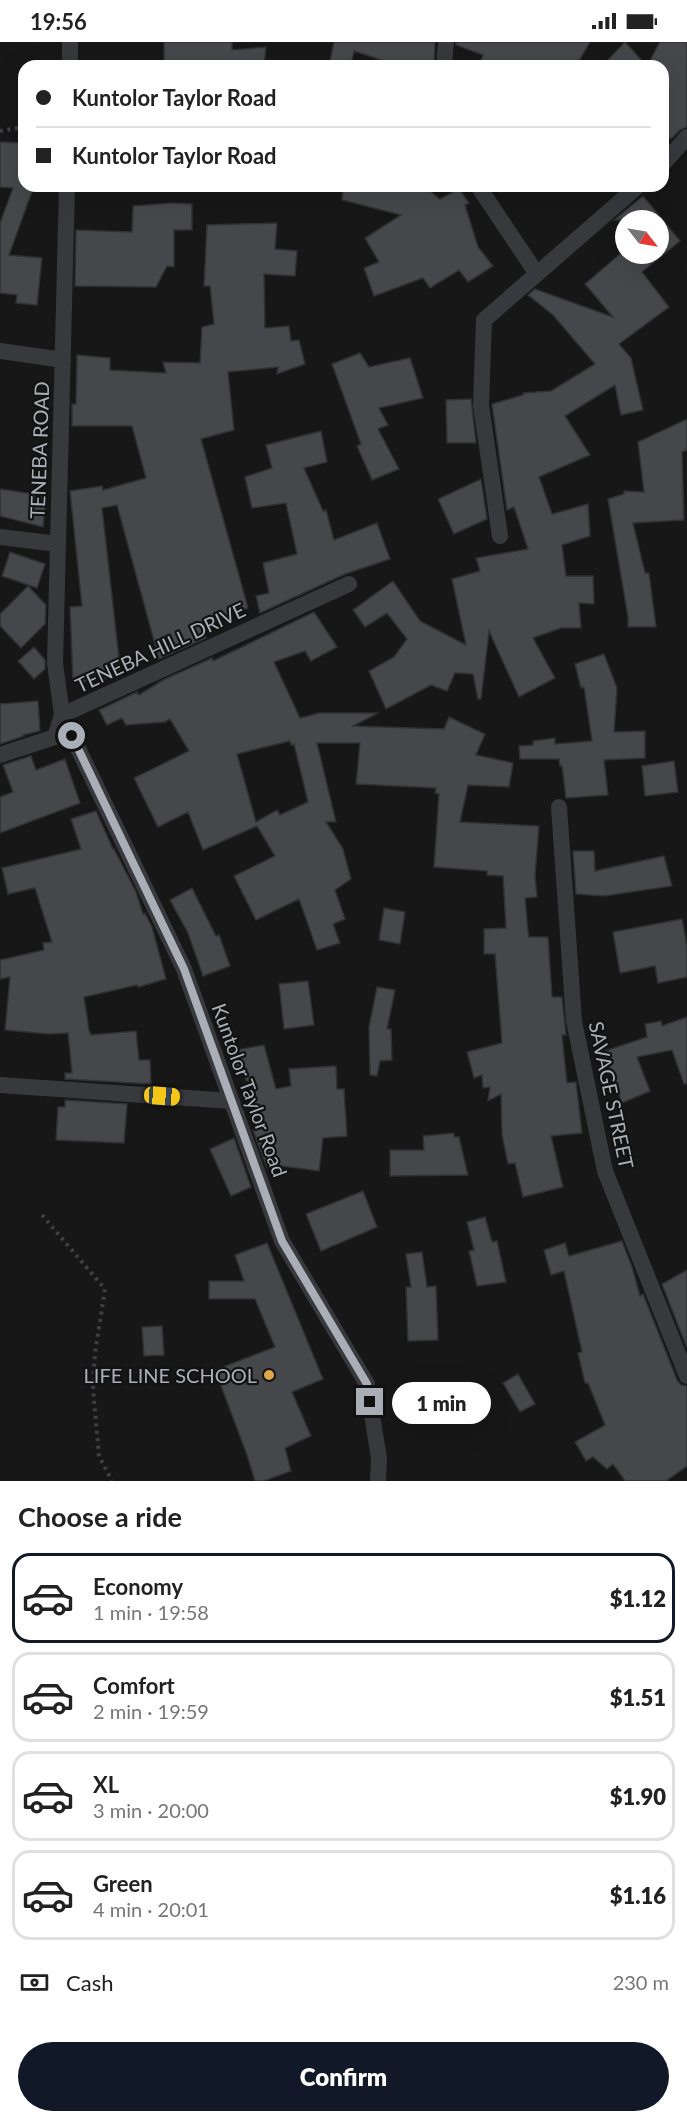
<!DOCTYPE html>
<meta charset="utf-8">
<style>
body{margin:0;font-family:Lato,sans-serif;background:#f2f2f2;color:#222;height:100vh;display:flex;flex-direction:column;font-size:22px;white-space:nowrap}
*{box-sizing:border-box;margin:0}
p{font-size:20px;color:#767676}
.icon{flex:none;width:33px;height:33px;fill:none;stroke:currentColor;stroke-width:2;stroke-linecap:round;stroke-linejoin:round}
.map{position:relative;height:1439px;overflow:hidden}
.details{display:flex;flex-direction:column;background:#fff;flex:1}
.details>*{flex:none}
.banner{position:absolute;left:18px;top:18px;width:651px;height:132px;border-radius:18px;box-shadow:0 6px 24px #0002;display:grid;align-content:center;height:132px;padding:0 18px;background:#fff}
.needle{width:39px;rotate:121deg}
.tools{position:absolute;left:615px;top:168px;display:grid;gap:12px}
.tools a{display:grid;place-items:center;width:54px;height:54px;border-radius:50%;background:#fff;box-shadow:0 6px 24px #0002;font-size:30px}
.end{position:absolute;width:27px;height:27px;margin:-14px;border:8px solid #aaafb7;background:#111;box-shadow:0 0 0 3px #111}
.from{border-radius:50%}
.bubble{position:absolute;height:42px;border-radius:21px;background:#fff;box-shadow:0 6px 24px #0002;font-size:20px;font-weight:800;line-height:42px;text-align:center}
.car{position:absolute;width:18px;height:36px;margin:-18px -9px;border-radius:8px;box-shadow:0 0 4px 2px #0007;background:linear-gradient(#f5c518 24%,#345 0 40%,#f5c518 0 76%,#345 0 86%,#f5c518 0)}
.banner b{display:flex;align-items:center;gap:21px;height:57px;font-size:22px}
.banner b+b{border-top:2px solid #e0e0e0}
.banner i{width:15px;height:15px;background:#222}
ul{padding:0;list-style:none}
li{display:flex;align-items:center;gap:18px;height:90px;margin:0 12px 9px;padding:0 6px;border:3px solid #e0e0e0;border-radius:18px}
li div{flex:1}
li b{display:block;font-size:22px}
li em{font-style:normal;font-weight:800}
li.on{border-color:#111827}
li>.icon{width:54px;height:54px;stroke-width:1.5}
h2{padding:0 18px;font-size:27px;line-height:72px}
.pay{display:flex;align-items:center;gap:15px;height:66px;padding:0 18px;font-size:22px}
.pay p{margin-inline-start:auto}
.primary-button{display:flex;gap:12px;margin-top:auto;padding:12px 18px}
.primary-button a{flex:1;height:69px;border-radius:36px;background:#111827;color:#fff;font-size:24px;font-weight:800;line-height:69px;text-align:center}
.status{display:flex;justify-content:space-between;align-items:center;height:42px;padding:0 30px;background:#fff;direction:ltr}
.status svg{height:16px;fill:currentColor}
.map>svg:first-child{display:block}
.building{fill:#46474b;stroke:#313134;stroke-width:1.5;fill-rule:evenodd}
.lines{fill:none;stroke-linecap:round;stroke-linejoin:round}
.path{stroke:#3e4044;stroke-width:4;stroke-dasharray:3 4.5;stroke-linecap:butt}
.street{stroke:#38393d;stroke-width:16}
.route{stroke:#aaafb7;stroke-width:8}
.poi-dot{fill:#dea849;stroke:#121213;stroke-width:2}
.labels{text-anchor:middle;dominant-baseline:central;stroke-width:4.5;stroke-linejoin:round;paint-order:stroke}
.street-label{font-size:20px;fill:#aaafb7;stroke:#121213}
.poi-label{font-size:20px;fill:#aaafb7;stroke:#121213;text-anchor:end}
</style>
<div class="status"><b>19:56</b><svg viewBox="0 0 49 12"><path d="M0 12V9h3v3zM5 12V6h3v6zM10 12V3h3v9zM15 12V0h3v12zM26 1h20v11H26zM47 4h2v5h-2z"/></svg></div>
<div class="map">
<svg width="687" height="1439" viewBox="0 0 687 1439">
<rect width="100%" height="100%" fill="#171718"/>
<path class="building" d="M 164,0 L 232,0 L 232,8 L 266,5 L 264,24 L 164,22 Z
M 334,0 L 435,0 L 434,24 L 400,24 L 354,9 L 351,24 L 329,24 Z
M 456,0 L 590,0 L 576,24 L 496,24 L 481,18 L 483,13 L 456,3 Z
M 625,0 L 647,24 L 602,24 Z
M 660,0 L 687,0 L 687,85 L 680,88 L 671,97 L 663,89 L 663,24 L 647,24 Z
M 0,100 L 24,101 L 24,144 L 34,144 L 9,213 L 42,216 L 37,263 L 16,261 L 17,253 L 0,251 L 0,181 L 13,146 L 0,145 Z
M 343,144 L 424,144 L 440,157 L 459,147 L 469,161 L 465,163 L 478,205 L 493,224 L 468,240 L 459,228 L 430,246 L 423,236 L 374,254 L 364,226 L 379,220 L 365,196 L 401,173 L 342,158 Z
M 643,154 L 680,199 L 642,230 L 669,265 L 619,302 L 631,316 L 643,368 L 621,373 L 615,343 L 565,374 L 590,413 L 539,435 L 552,472 L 588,462 L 590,494 L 562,503 L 566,534 L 593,534 L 594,562 L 579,561 L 581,586 L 561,586 L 533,596 L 555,636 L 519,655 L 489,589 L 481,657 L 478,657 L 473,632 L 455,631 L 447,649 L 431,643 L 386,667 L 369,629 L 394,615 L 407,597 L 387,571 L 365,585 L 353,568 L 393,539 L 420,579 L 466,603 L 452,537 L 480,529 L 476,516 L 528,507 L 514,465 L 507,468 L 492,362 L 523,353 L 523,351 L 551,349 L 595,322 L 553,273 L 528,253 L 535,247 L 613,275 L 585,242 L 620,212 L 658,212 L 658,178 L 614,178 Z
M 173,161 L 192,162 L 192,188 L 174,188 L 174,225 L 167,224 L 156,245 L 75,244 L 76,188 L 132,190 L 133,164 Z
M 277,181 L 275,207 L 297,209 L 295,234 L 264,232 L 265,286 L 289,284 L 291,299 L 299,298 L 305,322 L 277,332 L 278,325 L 228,330 L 234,388 L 201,397 L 248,566 L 202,582 L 206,596 L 159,617 L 117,463 L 102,466 L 121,634 L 73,641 L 70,565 L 82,564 L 70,449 L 102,444 L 103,448 L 146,436 L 132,384 L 72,384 L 72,362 L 76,362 L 77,313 L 110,316 L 110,328 L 166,331 L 163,320 L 200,321 L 202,285 L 214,282 L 210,244 L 204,244 L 207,183 Z
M 360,311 L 369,325 L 410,316 L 423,356 L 379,366 L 388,383 L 378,387 L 399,427 L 372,438 L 357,404 L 361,402 L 332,322 Z
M 471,357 L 476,401 L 447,401 L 446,358 Z
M 687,377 L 687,408 L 682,410 L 684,478 L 633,481 L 645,531 L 649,531 L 656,585 L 628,585 L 628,575 L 608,457 L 624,452 L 624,449 L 644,450 L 638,400 Z
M 321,389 L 327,420 L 304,426 L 323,469 L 326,468 L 334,498 L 377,481 L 390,517 L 345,532 L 260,571 L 256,554 L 269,551 L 263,521 L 297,512 L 286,461 L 252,466 L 245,435 L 272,426 L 266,403 Z
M 481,437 L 487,477 L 454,492 L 438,457 Z
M 0,447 L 46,454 L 43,485 L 0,474 Z
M 10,510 L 45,522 L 37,546 L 2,534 Z
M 28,544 L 46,563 L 45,582 L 21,606 L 0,584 L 0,572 Z
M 314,570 L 337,605 L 311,619 L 305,609 L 274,620 L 300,676 L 319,671 L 378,671 L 353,684 L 444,687 L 449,675 L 485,692 L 476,713 L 513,721 L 509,745 L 468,743 L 460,780 L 539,784 L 535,833 L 537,855 L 525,856 L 528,890 L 529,895 L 548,895 L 552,955 L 562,955 L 566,993 L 562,993 L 567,1041 L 576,1040 L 582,1091 L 551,1094 L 563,1145 L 523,1155 L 515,1121 L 508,1122 L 502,1093 L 501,1052 L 488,1059 L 490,1045 L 483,1046 L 482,1033 L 474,1036 L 467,1010 L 502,1001 L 495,912 L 484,912 L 484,887 L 506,886 L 503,834 L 487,833 L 487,829 L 434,825 L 439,752 L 435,751 L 436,746 L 356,742 L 360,701 L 317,701 L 336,780 L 326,780 L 343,807 L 351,837 L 335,848 L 345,877 L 333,882 L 340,901 L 317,908 L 299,857 L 256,878 L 234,834 L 275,814 L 257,784 L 203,808 L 188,770 L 158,785 L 134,736 L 189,709 L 170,677 L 165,680 L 126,683 L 122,676 L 107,683 L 99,668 L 137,650 L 139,653 L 163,638 L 212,616 L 213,619 ZM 290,699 L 291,703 L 294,702 L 308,760 L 280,773 L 277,768 L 256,780 L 237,712 Z
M 34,605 L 45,618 L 45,627 L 34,637 L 18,619 Z
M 604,612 L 617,646 L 614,690 L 645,689 L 645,716 L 604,718 L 608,753 L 566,756 L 562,724 L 560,724 L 559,717 L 520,717 L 519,704 L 533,703 L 533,699 L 555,696 L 555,702 L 592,699 L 584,645 L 581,646 L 575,622 Z
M 38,659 L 40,689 L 23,693 L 24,694 L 0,702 L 0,662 Z
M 31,714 L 36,728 L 65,717 L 80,761 L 0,791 L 0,755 L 13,750 L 3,723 Z
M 674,719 L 678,750 L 645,754 L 642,724 Z
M 96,769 L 113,807 L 114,807 L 136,850 L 143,872 L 145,871 L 152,885 L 166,937 L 138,945 L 137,943 L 84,955 L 89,988 L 91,993 L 136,989 L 139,1018 L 150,1018 L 151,1042 L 65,1037 L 65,1031 L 72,1031 L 68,991 L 49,992 L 5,988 L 10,935 L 0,937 L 0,918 L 44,908 L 43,901 L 52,900 L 35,846 L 8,852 L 2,826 L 81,807 L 71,777 Z
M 573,809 L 594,809 L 595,829 L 664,814 L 672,844 L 604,854 L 576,852 Z
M 192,846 L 216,894 L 219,893 L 230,924 L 203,934 L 188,891 L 170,858 Z
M 384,866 L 405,870 L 400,902 L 379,898 Z
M 682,877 L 687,904 L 687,935 L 658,941 L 655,924 L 620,931 L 613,890 Z
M 308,939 L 314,983 L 284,987 L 279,942 Z
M 377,945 L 395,948 L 387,987 L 391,987 L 392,1018 L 380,1019 L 377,1034 L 370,1033 L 369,985 Z
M 687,975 L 687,1042 L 684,1042 L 672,1008 L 637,1015 L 650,1049 L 622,1061 L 608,1020 L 604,1021 L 602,1010 L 647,995 L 645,982 L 661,979 L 662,984 Z
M 264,1003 L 276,1047 L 291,1044 L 289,1027 L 336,1024 L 337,1047 L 344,1047 L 347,1094 L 323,1096 L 319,1129 L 282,1124 L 282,1128 L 267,1126 L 253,1088 L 260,1085 L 251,1039 L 246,1039 L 244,1024 L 233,1025 L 231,1009 Z
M 65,1058 L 127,1062 L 124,1101 L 56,1098 L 58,1065 L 65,1065 Z
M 454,1091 L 454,1095 L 459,1095 L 468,1133 L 390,1134 L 390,1108 L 424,1108 L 423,1094 Z
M 234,1096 L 251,1145 L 231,1154 L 210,1107 Z
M 363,1149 L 377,1185 L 321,1209 L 306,1172 Z
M 485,1175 L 492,1200 L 497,1199 L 506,1240 L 477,1244 L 469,1209 L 474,1208 L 467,1180 Z
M 622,1199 L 632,1225 L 640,1254 L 643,1252 L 677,1338 L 681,1343 L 687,1344 L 687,1424 L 666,1439 L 625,1439 L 613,1422 L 607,1427 L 593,1415 L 586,1419 L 575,1400 L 605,1383 L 588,1341 L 585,1341 L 578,1311 L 582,1310 L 564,1229 L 551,1233 L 544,1208 L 565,1201 L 569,1214 Z
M 267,1201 L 323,1337 L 292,1350 L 311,1394 L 285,1406 L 291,1429 L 264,1439 L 255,1439 L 247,1413 L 215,1328 L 275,1305 L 255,1257 L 209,1257 L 209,1239 L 244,1239 L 235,1213 Z
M 422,1210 L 427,1245 L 436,1244 L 438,1298 L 408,1299 L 406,1245 L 411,1245 L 406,1212 Z
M 687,1228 L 687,1306 L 662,1242 Z
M 162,1284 L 164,1313 L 144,1314 L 142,1285 Z
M 518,1332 L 535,1362 L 520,1370 L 503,1341 Z"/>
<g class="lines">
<path class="path" d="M 0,89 L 24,85
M 42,1173 L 105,1247 L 95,1311 L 93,1347 L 99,1414 L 112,1439"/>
<path class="street" d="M 70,24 L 70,0
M 444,24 L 446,0
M 663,122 L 687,95
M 67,144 L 55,621 L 62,673 L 184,927 L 282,1199 L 367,1342 L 379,1416 L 378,1439
M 478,144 L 537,232
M 0,309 L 63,318
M 500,494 L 481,363 L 484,278 L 638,144
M 0,495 L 58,502
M 0,713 L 55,695 L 62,673 L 349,542
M 559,765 L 574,979 L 605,1129 L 687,1334
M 0,1043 L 231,1059"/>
</g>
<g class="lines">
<path class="route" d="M 72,694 L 184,927 L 282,1199 L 367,1342 L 370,1360"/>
</g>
<circle class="poi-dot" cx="269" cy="1333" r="6"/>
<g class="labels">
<g class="street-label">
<text transform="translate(39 408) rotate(-88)">TENEBA ROAD</text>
<text transform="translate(160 605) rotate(-25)">TENEBA HILL DRIVE</text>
<text transform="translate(250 1048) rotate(70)">Kuntolor Taylor Road</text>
<text transform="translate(612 1053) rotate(78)">SAVAGE STREET</text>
</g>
<g class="poi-label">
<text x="257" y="1333">LIFE LINE SCHOOL</text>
</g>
</g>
</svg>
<div class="tools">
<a><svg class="needle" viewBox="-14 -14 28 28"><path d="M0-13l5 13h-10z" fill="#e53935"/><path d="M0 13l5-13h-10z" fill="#767676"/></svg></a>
</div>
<i class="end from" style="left:72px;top:694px"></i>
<i class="end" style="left:370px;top:1360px"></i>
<div class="bubble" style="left:392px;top:1340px;width:99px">1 min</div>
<i class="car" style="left:162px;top:1054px;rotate:94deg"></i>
<div class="banner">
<b><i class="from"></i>Kuntolor Taylor Road</b>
<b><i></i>Kuntolor Taylor Road</b>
</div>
</div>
<section class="details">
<h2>Choose a ride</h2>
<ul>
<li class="on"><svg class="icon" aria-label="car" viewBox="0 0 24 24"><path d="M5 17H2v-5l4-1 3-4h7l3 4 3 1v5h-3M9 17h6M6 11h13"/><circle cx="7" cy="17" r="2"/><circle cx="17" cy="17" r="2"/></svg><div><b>Economy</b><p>1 min · 19:58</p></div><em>$1.12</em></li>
<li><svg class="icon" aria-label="car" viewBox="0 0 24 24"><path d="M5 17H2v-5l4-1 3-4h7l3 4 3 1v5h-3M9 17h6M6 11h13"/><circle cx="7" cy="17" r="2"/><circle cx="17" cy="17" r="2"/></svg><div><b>Comfort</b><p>2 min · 19:59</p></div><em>$1.51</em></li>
<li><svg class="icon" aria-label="car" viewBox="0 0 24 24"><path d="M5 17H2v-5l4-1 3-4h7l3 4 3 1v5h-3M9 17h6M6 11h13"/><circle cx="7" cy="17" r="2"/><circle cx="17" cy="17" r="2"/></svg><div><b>XL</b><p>3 min · 20:00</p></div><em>$1.90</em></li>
<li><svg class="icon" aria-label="car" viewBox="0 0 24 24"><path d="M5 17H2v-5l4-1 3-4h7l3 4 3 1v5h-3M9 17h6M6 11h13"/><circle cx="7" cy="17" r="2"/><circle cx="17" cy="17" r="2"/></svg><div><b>Green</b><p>4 min · 20:01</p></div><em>$1.16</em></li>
</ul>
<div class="pay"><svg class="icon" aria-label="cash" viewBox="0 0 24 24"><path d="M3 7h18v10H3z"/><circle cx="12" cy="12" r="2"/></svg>Cash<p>230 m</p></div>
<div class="primary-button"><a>Confirm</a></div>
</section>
